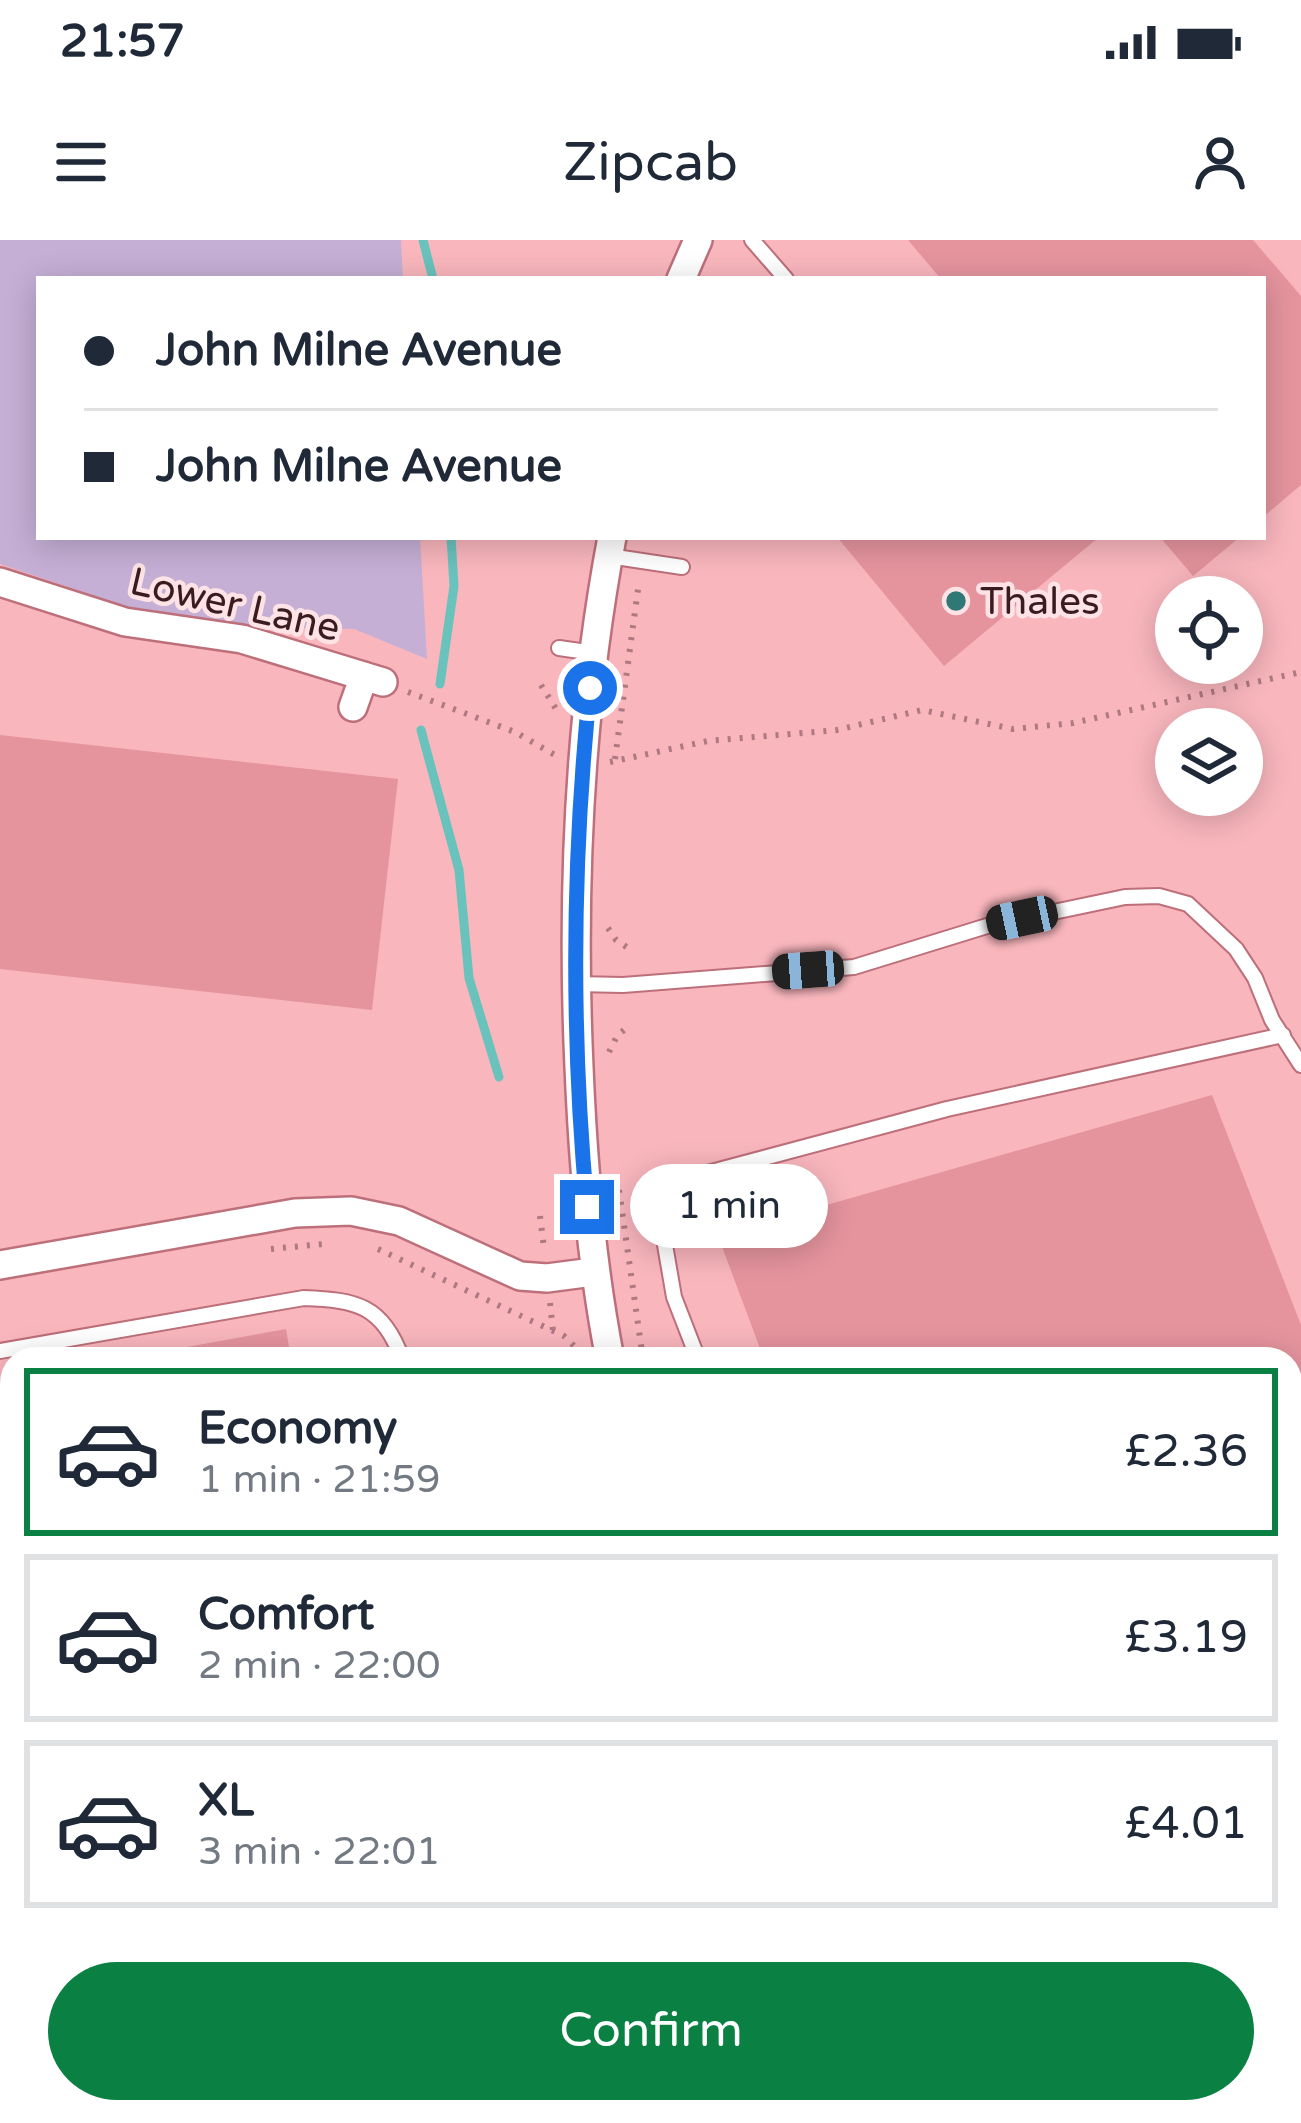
<!DOCTYPE html>
<meta charset="utf-8">
<style>
body{margin:0;font-family:"Varela Round",sans-serif;background:#f6f6f7;color:#1f2937;height:100vh;display:flex;flex-direction:column;font-size:45px;white-space:nowrap}
*{box-sizing:border-box;margin:0}
p{font-size:39px;color:#747a83}
.icon{flex:none;width:66px;height:66px;fill:none;stroke:currentColor;stroke-width:2;stroke-linecap:round;stroke-linejoin:round}
.map{position:relative;flex:1;overflow:hidden}
.panel{position:absolute;left:0px;top:1107px;width:1302px;height:777px;display:flex;flex-direction:column;background:#fff;border-radius:36px 36px 0 0;box-shadow:0 6px 30px #0003}
.panel>*{flex:none}
.guide{position:absolute;left:36px;top:36px;width:1230px;height:264px;border-radius:0px;box-shadow:0 6px 30px #0003;display:grid;align-content:center;height:264px;padding:0 48px;background:#fff}
.tools{position:absolute;left:1155px;top:336px;display:grid;gap:24px}
.tools a{display:grid;place-items:center;width:108px;height:108px;border-radius:50%;background:#fff;box-shadow:0 6px 30px #0003;font-size:60px}
.end{position:absolute;width:54px;height:54px;margin:-27px;border:15px solid #1a73e8;background:#fff;box-shadow:0 0 0 6px #fff}
.from{border-radius:50%}
.bubble{position:absolute;height:84px;border-radius:42px;background:#fff;box-shadow:0 6px 30px #0003;font-size:39px;font-weight:600;line-height:84px;text-align:center}
.car{position:absolute;width:36px;height:72px;margin:-36px -18px;border-radius:15px;box-shadow:0 0 9px 3px #0007;background:linear-gradient(#222 24%,#8ab4d8 0 40%,#222 0 76%,#8ab4d8 0 86%,#222 0)}
.guide b{display:flex;align-items:center;gap:42px;height:114px;font-size:45px}
.guide b+b{border-top:3px solid #e0e1e3}
.guide i{width:30px;height:30px;background:#1f2937}
ul{padding:21px 0 0;list-style:none}
li{display:flex;align-items:center;gap:36px;height:168px;margin:0 24px 18px;padding:0 24px;border:6px solid #e0e1e3;border-radius:0px}
li div{flex:1}
li b{display:block;font-size:45px}
li em{font-style:normal;font-weight:600}
li.active{border-color:#0b8043}
li>.icon{width:108px;height:108px;stroke-width:1.5}
.cta{display:flex;gap:24px;margin-top:auto;padding:24px 48px}
.cta a{flex:1;height:138px;border-radius:72px;background:#0b8043;color:#fff;font-size:48px;font-weight:600;line-height:138px;text-align:center}
.status{display:flex;justify-content:space-between;align-items:center;height:84px;padding:0 60px;background:#fff;direction:ltr}
.status svg{height:33px;fill:currentColor}
header{display:flex;justify-content:space-between;align-items:center;height:156px;padding:0 48px;background:#fff;font-size:54px;font-weight:600}
.map>svg:first-child{display:block}
.green{fill:#c5afd5}
.lines{fill:none;stroke-linecap:round;stroke-linejoin:round}
.stream{stroke:#6ac2bd;stroke-width:9}
.building{fill:#e5949e}
.lane-casing{stroke:#bd6f7a;stroke-width:18}
.street-casing{stroke:#bd6f7a;stroke-width:32}
.path{stroke:#ae7980;stroke-width:6;stroke-dasharray:3 9;stroke-linecap:butt}
.lane{stroke:#fff;stroke-width:14}
.street{stroke:#fff;stroke-width:27}
.route{stroke:#1a73e8;stroke-width:15}
.poi-dot{fill:#2f7875;stroke:#fee3e6;stroke-width:4.5}
.labels{text-anchor:middle;dominant-baseline:central;stroke-width:9;stroke-linejoin:round;paint-order:stroke}
.poi-label{font-size:39px;fill:#3a1b20;stroke:#fee3e6;text-anchor:start}
.street-label{font-size:39px;fill:#3a1b20;stroke:#fee3e6}
</style>
<div class="status"><b>21:57</b><svg viewBox="0 0 49 12"><path d="M0 12V9h3v3zM5 12V6h3v6zM10 12V3h3v9zM15 12V0h3v12zM26 1h20v11H26zM47 4h2v5h-2z"/></svg></div>
<header><svg class="icon" aria-label="menu" viewBox="0 0 24 24"><path d="M4 6h16M4 12h16M4 18h16"/></svg>Zipcab<svg class="icon" aria-label="person" viewBox="0 0 24 24"><circle cx="12" cy="8" r="4"/><path d="M4 21q1-7 8-7t8 7"/></svg></header>
<div class="map">
<svg width="1301" height="1883" viewBox="0 0 1301 1883">
<rect width="100%" height="100%" fill="#f9b6bd"/>
<path class="green" d="M 0,0 L 401,0 L 403,39 L 39,39 L 39,297 L 420,297 L 427,419 L 354,389 L 239,387 L 149,374 L 0,324 Z"/>
<g class="lines">
<path class="stream" d="M 423,0 L 433,39
M 440,444 L 454,346 L 451,297
M 421,490 L 459,630 L 469,738 L 499,837"/>
</g>
<path class="building" d="M 908,0 L 1253,0 L 1301,56 L 1301,245 L 1263,277 L 1263,39 L 941,39 Z
M 837,297 L 1099,297 L 944,426 Z
M 1160,297 L 1240,297 L 1193,336 Z
M 0,495 L 398,539 L 372,770 L 0,729 Z
M 1212,855 L 1301,1085 L 1301,1883 L 1049,1883 L 1045,1872 L 1290,1872 L 1290,1119 L 764,1119 L 718,996 Z
M 286,1089 L 291,1119 L 131,1119 L 131,1117 Z
M 12,1138 L 12,1872 L 426,1872 L 428,1883 L 0,1883 L 0,1140 Z"/>
<g class="lines">
<defs>
<path id="lane" d="M 752,0 L 786,39
M 609,316 L 682,327
M 559,408 L 594,413
M 575,744 L 623,745 L 854,727 L 987,686 L 1125,657 L 1159,656 L 1188,664 L 1236,709 L 1255,738 L 1272,780 L 1301,825
M 0,1111 L 304,1058 C 356,1060 383,1065 402,1119
M 698,1119 L 674,1057 L 655,947 L 947,869 L 1283,795
M 560,1872 L 563,1883
M 987,1872 L 991,1883"/>
<path id="street" d="M 681,39 L 698,0
M 0,342 L 125,382 L 242,399 L 383,442
M 353,467 L 364,436
M 0,1025 L 295,973 L 351,971 L 399,981 L 520,1036 L 547,1038 L 593,1032
M 610,1119 C 591,1022 583,926 579,827 C 571,649 579,472 612,297
M 869,1872 L 873,1883"/>
</defs>
<use href="#lane" class="lane-casing"/>
<use href="#street" class="street-casing"/>
<path class="path" d="M 541,445 L 558,472
M 408,452 L 515,492 L 555,515
M 615,519 L 639,342
M 610,522 L 708,501 L 837,490 L 922,470 L 1013,489 L 1073,483 L 1301,432
M 608,688 L 616,700 L 634,712
M 609,812 L 617,796 L 630,785
M 619,950 L 643,1119
M 540,976 L 544,1008
M 271,1009 L 323,1004
M 378,1009 L 564,1096 L 579,1111
M 550,1063 L 553,1091
M 905,1872 L 910,1883"/>
<use href="#lane" class="lane"/>
<use href="#street" class="street"/>
</g>
<g class="lines">
<path class="route" d="M 587,967 C 571,794 572,621 590,448"/>
</g>
<circle class="poi-dot" cx="956" cy="361" r="12"/>
<g class="labels">
<g class="poi-label">
<text x="980" y="361">Thales</text>
</g>
<g class="street-label">
<text transform="translate(235 365) rotate(13)">Lower Lane</text>
</g>
</g>
</svg>
<div class="tools">
<a><svg class="icon" aria-label="locate" viewBox="0 0 24 24"><circle cx="12" cy="12" r="6"/><path d="M12 2v4M12 18v4M2 12h4M18 12h4"/></svg></a>
<a><svg class="icon" aria-label="layers" viewBox="0 0 24 24"><path d="M12 4l9 5-9 5-9-5zM3 14l9 5 9-5"/></svg></a>
</div>
<i class="end from" style="left:590px;top:448px"></i>
<i class="end" style="left:587px;top:967px"></i>
<div class="bubble" style="left:630px;top:924px;width:198px">1 min</div>
<i class="car" style="left:1022px;top:678px;rotate:258deg"></i>
<i class="car" style="left:808px;top:730px;rotate:266deg"></i>
<div class="guide">
<b><i class="from"></i>John Milne Avenue</b>
<b><i></i>John Milne Avenue</b>
</div>
<section class="panel">
<ul>
<li class="active"><svg class="icon" aria-label="car" viewBox="0 0 24 24"><path d="M5 17H2v-5l4-1 3-4h7l3 4 3 1v5h-3M9 17h6M6 11h13"/><circle cx="7" cy="17" r="2"/><circle cx="17" cy="17" r="2"/></svg><div><b>Economy</b><p>1 min · 21:59</p></div><em>£2.36</em></li>
<li><svg class="icon" aria-label="car" viewBox="0 0 24 24"><path d="M5 17H2v-5l4-1 3-4h7l3 4 3 1v5h-3M9 17h6M6 11h13"/><circle cx="7" cy="17" r="2"/><circle cx="17" cy="17" r="2"/></svg><div><b>Comfort</b><p>2 min · 22:00</p></div><em>£3.19</em></li>
<li><svg class="icon" aria-label="car" viewBox="0 0 24 24"><path d="M5 17H2v-5l4-1 3-4h7l3 4 3 1v5h-3M9 17h6M6 11h13"/><circle cx="7" cy="17" r="2"/><circle cx="17" cy="17" r="2"/></svg><div><b>XL</b><p>3 min · 22:01</p></div><em>£4.01</em></li>
</ul>
<div class="cta"><a>Confirm</a></div>
</section>
</div>
